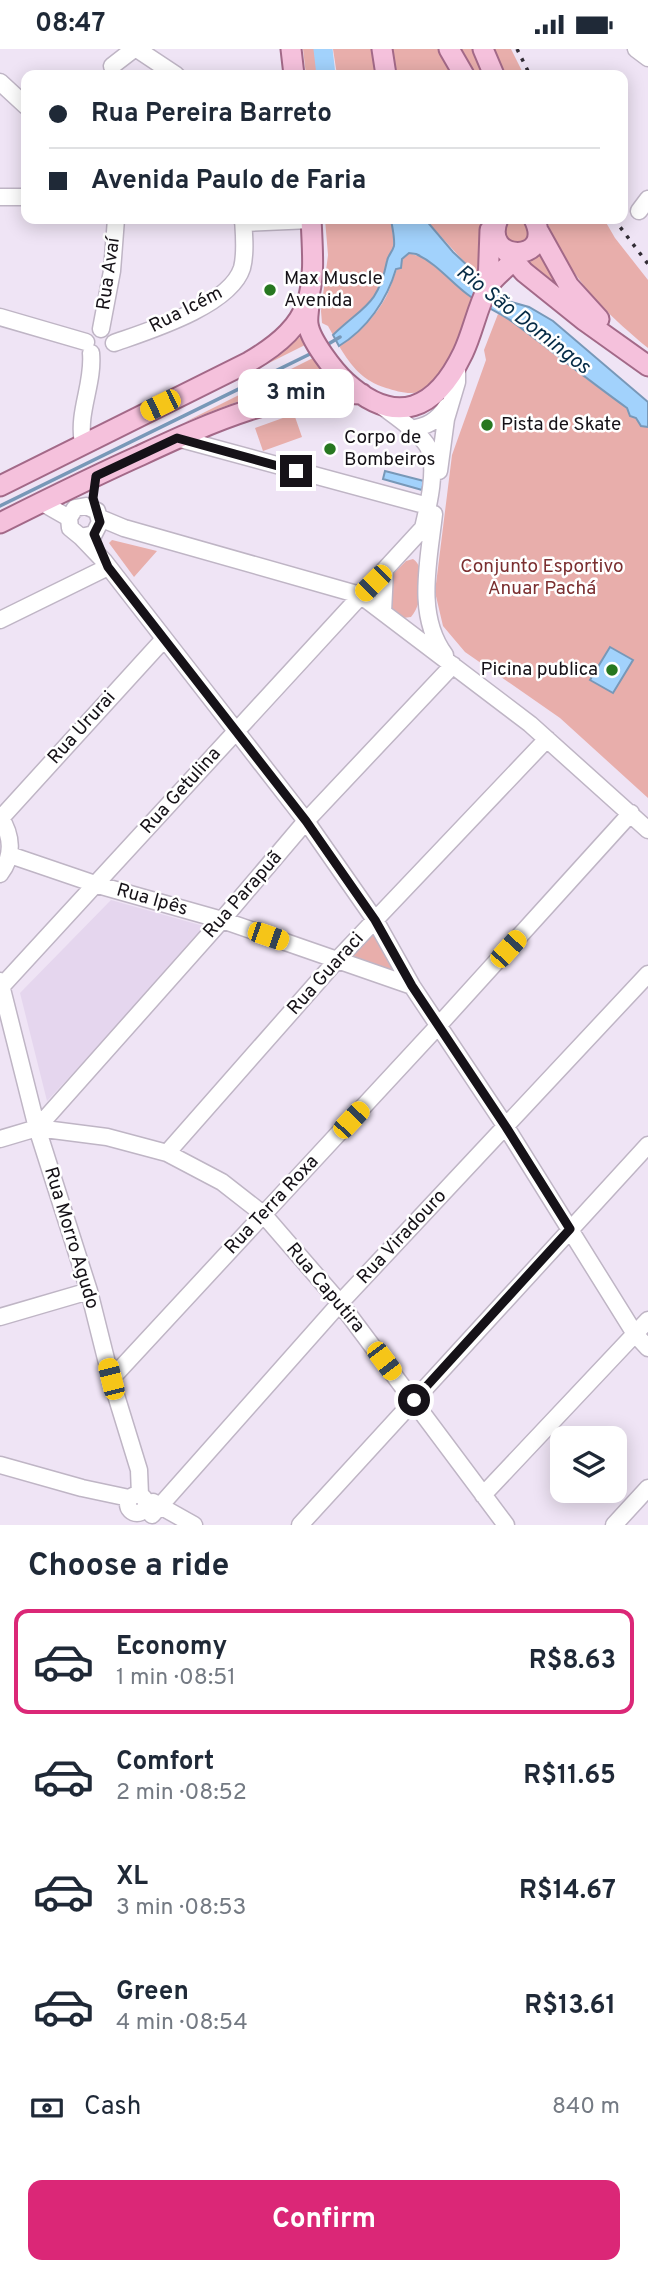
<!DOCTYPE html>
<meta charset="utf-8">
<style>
body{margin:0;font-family:Overpass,sans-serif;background:#f2f2f3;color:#1f2937;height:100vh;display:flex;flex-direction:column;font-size:26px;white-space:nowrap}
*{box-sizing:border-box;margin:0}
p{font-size:23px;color:#747a83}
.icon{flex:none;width:38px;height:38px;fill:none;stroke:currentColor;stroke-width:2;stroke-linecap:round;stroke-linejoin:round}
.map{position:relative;height:1476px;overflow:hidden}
.panel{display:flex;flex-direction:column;background:#fff;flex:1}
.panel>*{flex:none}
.banner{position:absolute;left:21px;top:21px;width:607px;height:154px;border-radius:14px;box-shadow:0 4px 18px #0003;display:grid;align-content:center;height:154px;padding:0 28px;background:#fff}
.tools{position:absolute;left:550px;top:1377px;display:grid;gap:14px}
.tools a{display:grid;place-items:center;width:77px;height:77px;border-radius:14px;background:#fff;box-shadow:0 4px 18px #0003;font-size:35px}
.end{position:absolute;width:32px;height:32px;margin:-16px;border:9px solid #161218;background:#fff;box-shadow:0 0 0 4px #fff}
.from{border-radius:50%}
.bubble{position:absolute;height:49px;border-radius:14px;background:#fff;box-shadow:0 4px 18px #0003;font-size:23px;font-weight:700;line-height:49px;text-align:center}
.car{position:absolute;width:21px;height:42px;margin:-21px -10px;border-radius:9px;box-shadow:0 0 5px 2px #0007;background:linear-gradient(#f5c518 24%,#345 0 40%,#f5c518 0 76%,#345 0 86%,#f5c518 0)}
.banner b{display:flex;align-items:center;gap:24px;height:66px;font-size:26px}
.banner b+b{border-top:2px solid #e0e1e3}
.banner i{width:18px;height:18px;background:#1f2937}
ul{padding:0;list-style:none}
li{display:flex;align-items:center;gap:21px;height:105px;margin:0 14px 10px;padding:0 14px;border:4px solid transparent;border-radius:14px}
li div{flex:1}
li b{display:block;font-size:26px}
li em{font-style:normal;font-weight:700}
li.active{border-color:#db2777}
li>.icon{width:63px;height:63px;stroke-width:1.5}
h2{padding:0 28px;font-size:32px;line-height:84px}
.pay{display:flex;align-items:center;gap:18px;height:77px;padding:0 28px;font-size:26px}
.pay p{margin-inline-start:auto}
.button{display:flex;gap:14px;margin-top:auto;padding:14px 28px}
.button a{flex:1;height:80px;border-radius:14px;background:#db2777;color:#fff;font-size:28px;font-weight:700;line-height:80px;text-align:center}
.status{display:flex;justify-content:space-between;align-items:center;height:49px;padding:0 35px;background:#fff;direction:ltr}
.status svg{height:19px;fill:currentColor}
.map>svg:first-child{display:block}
.built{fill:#e5d6ee}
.green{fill:#e8aeab}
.water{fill:#a2d2fc;stroke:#7898b8;stroke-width:2}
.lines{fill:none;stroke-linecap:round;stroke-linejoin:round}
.stream{stroke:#7898b8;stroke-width:3.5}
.river{stroke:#a2d2fc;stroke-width:19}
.minor-casing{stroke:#bfb5c5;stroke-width:19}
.major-casing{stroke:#a36988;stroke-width:23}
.minor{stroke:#fff;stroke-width:16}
.major{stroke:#f5c1dc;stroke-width:19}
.rail{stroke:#322d35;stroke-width:3.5;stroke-dasharray:3.5 7;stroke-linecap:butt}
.route{stroke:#161218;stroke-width:9}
.poi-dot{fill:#277720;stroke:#fff;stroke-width:2.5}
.labels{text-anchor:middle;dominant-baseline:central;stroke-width:5;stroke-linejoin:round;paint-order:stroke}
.street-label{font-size:19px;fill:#161218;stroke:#fff}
.poi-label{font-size:19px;fill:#161218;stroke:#fff;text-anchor:start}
.park-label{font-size:19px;fill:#7b2f30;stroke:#fff}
.water-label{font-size:21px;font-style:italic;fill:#062c47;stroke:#fff}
</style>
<div class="status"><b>08:47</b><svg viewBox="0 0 49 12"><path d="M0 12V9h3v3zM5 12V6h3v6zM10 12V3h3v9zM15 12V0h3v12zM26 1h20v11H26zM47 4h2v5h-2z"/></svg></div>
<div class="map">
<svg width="648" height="1476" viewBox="0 0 648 1476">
<rect width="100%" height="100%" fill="#efe4f5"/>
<path class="built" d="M 111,851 L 207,878 L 205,883 L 47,1052 L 20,944 Z"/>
<path class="green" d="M 303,0 L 318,0 L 321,26 L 306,26 Z
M 333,0 L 377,0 L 380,26 L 337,26 Z
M 389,0 L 440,0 L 456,26 L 393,26 Z
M 458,0 L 476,0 L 487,26 L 473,26 Z
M 494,0 L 511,0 L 524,26 L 506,26 Z
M 325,170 L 391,170 L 394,196 L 378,244 L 361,264 L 333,286 L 328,277 L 322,274 L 321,262 L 328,206 Z
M 425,170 L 484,170 C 485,190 486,209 478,228 Z
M 506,170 L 524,170 L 529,175 L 529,191 L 511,198 L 501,176 Z
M 546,170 L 604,170 L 615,189 L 648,231 L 648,299 C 603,262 567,226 546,170 Z
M 542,201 L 575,257 L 528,215 Z
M 409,204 L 424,209 L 476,251 C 466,275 445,334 419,343 C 409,346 396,342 386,339 C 363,332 351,317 339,297 C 357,286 376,267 386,248 C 394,233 395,215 409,204 Z
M 498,265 L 513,273 L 561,311 L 569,313 L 585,329 L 627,359 L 630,367 L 636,369 L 641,377 L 648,378 L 648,749 L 560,669 L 465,603 L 443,577 L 435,543 L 452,406 L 486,311 L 484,301 Z
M 300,288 L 307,295 L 265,316 Z
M 315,308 L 334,330 C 281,335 233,353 185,373 Z
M 294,365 L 302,388 L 263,402 L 255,379 Z
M 112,491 L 157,502 L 134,528 L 109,494 Z
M 413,510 C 428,520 422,556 411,568 L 403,569 L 390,566 L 392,526 L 406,512 Z
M 372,881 L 402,931 L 345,909 Z"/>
<path class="water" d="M 391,170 L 425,170 L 453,203 L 504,251 L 529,258 L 553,272 L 648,353 L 648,378 L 641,377 L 636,369 L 630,367 L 627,359 C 588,331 552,302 514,274 C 500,263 482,257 467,245 C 450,232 436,214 416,205 L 409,204 L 402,210 L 401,219 L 396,220 C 387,251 367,280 339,297 L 333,286 C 363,257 378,257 387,212 C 388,206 392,204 394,197 C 395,189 392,178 391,170 Z
M 385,422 L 424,432 L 422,441 L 383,430 Z
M 610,598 L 633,611 L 613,644 L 590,631 Z"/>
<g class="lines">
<path class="stream" d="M 325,297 L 340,288
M 0,457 L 312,304"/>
<path class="river" d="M 323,0 L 326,26"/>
<defs>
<path id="minor" d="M 137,0 L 176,26
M 636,0 L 648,9
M 112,17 L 134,0
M 0,33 L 26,57
M 0,148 L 26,148
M 639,162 L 648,150
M 243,174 L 311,171
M 0,268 L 86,293
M 101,280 L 112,222 L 116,170
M 114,294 C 148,282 230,257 242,219 C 246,204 244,185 243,170
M 409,380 C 427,378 437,372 447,357
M 177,389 L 428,457
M 83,394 C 77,363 94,335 91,304
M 439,422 L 446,370 L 457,333 L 457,314
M 41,453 L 69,469 L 70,479 L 81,488 L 94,485 L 100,473 L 97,462 L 86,457 L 75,459 L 69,469
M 434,465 C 429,511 415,566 445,606
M 100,469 L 124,479 L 360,546 L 530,675 L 648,781
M 81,488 L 104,512 L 306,772 L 375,871 L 412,937 L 506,1078 L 635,1285 L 648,1299
M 383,563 L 385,522
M 0,571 L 108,518
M 0,768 C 12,786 14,807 0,825
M 1,769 L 164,590
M 10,806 L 98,836 L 222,871 L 412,937
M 0,932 L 37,1079 L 89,1242 L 111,1330 L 139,1421 L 140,1446
M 1,938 L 423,479 C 428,458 438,418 428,398 C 420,383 393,366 379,355
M 37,1079 L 222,871 L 306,772 L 453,616
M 0,1090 L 37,1079 L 107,1088 L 167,1104 L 222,1133 L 263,1165 L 340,1254 L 506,1476
M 167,1104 L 337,911 L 547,690
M 0,1268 L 89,1242
M 111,1330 L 438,977 L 631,764
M 0,1416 L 82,1439 L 129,1449
M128 1455a9 9 0 1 1 18 0a9 9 0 1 1-18 0Z
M 483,1446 L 648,1271
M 153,1453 L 194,1476
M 152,1466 L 340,1254 L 648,925
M 300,1476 L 648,1096
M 614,1476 L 648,1439"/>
<path id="major" d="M 291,0 L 294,26
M 382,0 L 386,26
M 449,0 L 464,26
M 483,0 L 494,26
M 498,170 C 480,214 556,215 534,170
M 539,183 L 569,237 L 599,270
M 504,200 L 524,223 L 585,272 L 648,317
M 488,236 L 490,181
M 309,254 C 309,261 307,268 308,275 C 310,291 334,322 346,333 C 397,379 436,360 463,304 C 473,283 477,259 488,238 C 493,228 513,214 521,204
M 0,437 L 249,313 C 317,273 315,242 311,170
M 0,474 C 46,451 92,428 139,407 C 210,374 282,340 362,345"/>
</defs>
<use href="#minor" class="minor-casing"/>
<use href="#major" class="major-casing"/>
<use href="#minor" class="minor"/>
<use href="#major" class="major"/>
<path class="rail" d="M 517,0 L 530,26
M 614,170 L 648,215"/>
</g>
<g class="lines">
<path class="route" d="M 296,422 L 177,389 L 96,427 L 93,449 L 100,473 L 94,485 L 108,518 L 306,772 L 375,871 L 412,937 L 506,1078 L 570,1180 L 414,1351"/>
</g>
<g class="poi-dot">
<circle cx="270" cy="241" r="7"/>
<circle cx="487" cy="376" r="7"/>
<circle cx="330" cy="400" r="7"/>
<circle cx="612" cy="621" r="7"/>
</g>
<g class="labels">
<g class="street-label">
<text transform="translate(109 225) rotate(-82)">Rua Avaí</text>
<text transform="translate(186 261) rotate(-27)">Rua Icém</text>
<text transform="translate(82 679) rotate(-48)">Rua Ururai</text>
<text transform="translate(181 742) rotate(-48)">Rua Getulina</text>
<text transform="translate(243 846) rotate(-49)">Rua Parapuã</text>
<text transform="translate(152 851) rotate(16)">Rua Ipês</text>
<text transform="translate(326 925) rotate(-48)">Rua Guaraci</text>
<text transform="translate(272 1156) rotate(-47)">Rua Terra Roxa</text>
<text transform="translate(402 1188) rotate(-47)">Rua Viradouro</text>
<text transform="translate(71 1189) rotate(73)">Rua Morro Agudo</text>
<text transform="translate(325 1239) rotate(50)">Rua Caputira</text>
</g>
<g class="poi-label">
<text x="284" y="230">Max Muscle<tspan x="284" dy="22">Avenida</tspan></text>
<text x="501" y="376">Pista de Skate</text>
<text x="344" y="389">Corpo de<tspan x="344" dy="22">Bombeiros</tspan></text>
<text x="598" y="621" text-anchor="end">Picina publica</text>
</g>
<g class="park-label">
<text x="542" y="518">Conjunto Esportivo<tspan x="542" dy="22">Anuar Pachá</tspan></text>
</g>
<g class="water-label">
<text transform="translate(523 271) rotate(38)">Rio São Domingos</text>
</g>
</g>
</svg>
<div class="tools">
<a><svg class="icon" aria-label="layers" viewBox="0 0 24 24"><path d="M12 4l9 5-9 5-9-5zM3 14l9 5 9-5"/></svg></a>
</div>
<i class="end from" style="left:414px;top:1351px"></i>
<i class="end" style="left:296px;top:422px"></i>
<div class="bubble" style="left:238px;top:320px;width:116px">3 min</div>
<i class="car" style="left:160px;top:356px;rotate:244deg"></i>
<i class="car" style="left:373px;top:534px;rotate:225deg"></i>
<i class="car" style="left:268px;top:887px;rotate:109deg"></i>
<i class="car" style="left:508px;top:900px;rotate:42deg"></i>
<i class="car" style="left:351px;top:1071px;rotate:43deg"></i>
<i class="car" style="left:384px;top:1312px;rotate:143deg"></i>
<i class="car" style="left:111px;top:1330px;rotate:346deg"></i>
<div class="banner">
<b><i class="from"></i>Rua Pereira Barreto</b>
<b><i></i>Avenida Paulo de Faria</b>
</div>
</div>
<section class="panel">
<h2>Choose a ride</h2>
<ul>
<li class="active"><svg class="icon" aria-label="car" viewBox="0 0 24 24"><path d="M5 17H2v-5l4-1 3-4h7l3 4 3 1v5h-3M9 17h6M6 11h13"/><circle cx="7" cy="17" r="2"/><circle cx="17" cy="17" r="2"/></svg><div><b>Economy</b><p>1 min · 08:51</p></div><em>R$8.63</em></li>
<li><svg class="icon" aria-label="car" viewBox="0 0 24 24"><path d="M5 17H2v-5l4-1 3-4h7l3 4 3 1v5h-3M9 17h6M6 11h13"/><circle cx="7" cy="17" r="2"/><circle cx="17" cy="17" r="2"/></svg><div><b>Comfort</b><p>2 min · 08:52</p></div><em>R$11.65</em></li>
<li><svg class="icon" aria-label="car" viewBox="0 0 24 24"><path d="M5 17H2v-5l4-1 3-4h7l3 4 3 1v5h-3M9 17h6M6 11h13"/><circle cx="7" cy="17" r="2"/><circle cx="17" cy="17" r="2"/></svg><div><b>XL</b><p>3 min · 08:53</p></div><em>R$14.67</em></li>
<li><svg class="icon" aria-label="car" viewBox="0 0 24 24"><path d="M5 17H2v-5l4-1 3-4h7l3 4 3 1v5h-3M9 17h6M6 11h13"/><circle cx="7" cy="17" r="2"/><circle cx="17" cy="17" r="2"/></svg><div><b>Green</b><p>4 min · 08:54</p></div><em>R$13.61</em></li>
</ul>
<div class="pay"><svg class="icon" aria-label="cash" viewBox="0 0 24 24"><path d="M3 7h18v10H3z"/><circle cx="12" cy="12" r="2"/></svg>Cash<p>840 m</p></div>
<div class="button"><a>Confirm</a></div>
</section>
